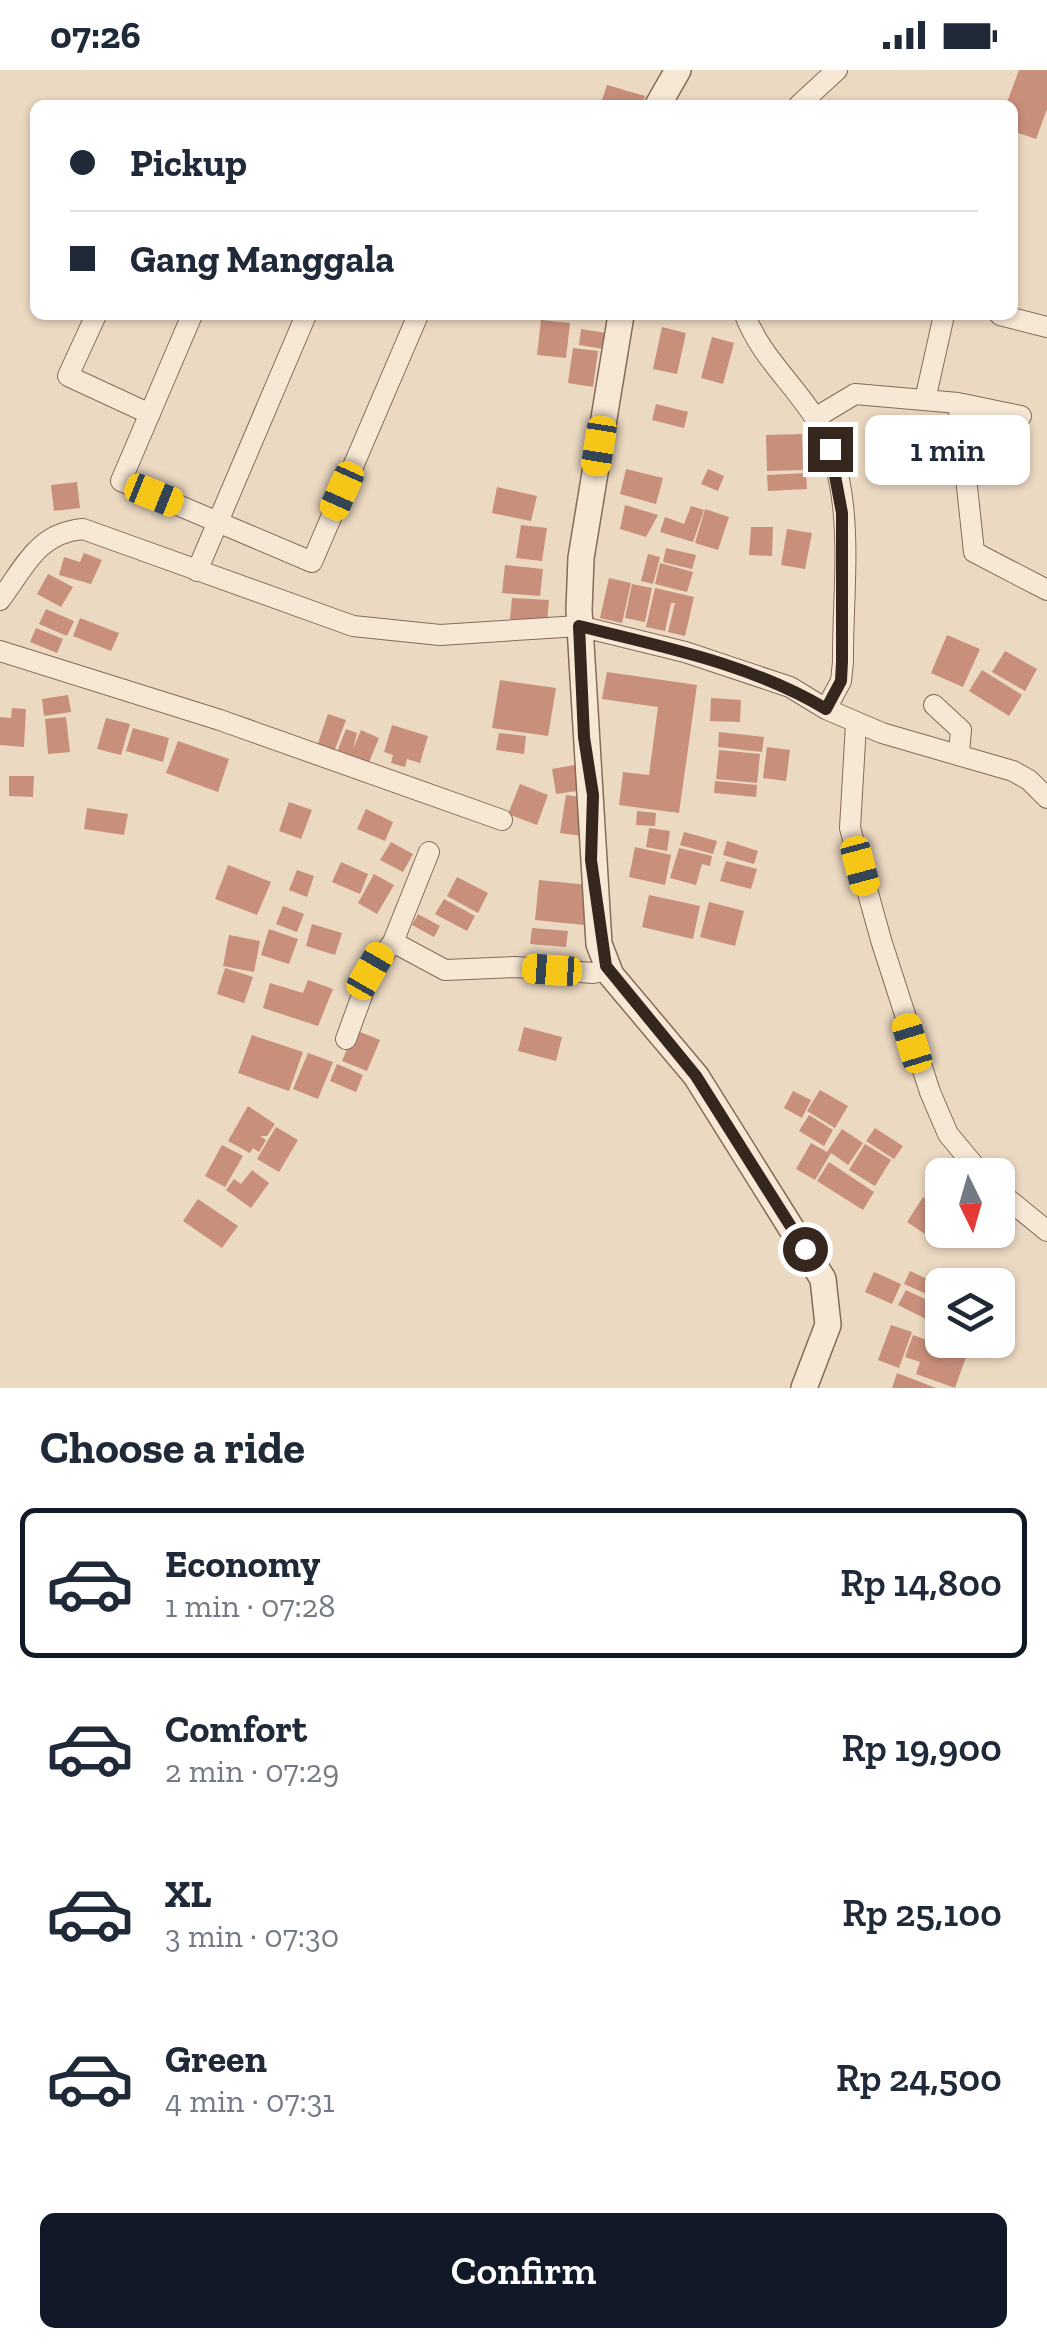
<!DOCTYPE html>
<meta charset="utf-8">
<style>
body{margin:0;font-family:"Zilla Slab",serif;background:#f2f2f3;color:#1f2937;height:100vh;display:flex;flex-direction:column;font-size:38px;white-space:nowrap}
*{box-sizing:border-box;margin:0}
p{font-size:32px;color:#747a83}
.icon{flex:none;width:55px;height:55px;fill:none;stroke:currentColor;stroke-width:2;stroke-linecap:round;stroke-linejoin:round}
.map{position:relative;height:1318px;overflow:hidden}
.panel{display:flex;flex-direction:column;background:#fff;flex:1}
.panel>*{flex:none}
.guide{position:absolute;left:30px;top:30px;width:988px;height:220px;border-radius:15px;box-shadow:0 2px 8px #0004;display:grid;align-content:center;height:220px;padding:0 40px;background:#fff}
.needle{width:65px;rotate:175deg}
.fabs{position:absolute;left:925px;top:1088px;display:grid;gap:20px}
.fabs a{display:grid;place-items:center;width:90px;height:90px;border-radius:15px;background:#fff;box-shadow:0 2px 8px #0004;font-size:50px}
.end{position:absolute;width:45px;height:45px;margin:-22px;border:12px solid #35261e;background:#fff;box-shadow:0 0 0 5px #fff}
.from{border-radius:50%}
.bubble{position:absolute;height:70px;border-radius:15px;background:#fff;box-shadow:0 2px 8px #0004;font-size:32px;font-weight:600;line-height:70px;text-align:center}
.car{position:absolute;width:30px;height:60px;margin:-30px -15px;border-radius:12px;box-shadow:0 0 8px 2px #0007;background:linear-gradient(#f5c518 24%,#345 0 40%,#f5c518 0 76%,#345 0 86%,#f5c518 0)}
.guide b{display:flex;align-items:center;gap:35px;height:95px;font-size:38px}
.guide b+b{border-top:2px solid #e0e1e3}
.guide i{width:25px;height:25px;background:#1f2937}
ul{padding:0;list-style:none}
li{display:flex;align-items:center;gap:30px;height:150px;margin:0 20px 15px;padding:0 20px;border:5px solid transparent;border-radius:15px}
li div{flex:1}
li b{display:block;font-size:38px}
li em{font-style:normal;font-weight:600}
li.active{border-color:#111827}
li>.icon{width:90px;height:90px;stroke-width:1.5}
h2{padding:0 40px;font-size:45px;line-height:120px}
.primary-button{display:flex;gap:20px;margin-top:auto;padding:20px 40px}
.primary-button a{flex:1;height:115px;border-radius:15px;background:#111827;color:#fff;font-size:40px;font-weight:600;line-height:115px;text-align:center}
.status{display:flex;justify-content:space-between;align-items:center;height:70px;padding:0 50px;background:#fff;direction:ltr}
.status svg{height:28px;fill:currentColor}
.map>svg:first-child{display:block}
.building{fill:#c88f7a}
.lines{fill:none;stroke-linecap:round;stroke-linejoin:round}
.minor-casing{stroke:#856b5a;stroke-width:22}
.tertiary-casing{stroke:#856b5a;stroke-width:28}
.minor{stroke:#f7e8d5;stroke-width:20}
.tertiary{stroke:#f7e8d5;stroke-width:25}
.route{stroke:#35261e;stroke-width:12}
</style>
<div class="status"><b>07:26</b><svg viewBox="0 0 49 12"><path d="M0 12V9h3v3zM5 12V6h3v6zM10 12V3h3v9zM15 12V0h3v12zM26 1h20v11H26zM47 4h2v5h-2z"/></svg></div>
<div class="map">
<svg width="1047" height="1318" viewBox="0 0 1047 1318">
<rect width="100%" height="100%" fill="#ecd9c2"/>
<path class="building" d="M 1019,0 L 1047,0 L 1047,39 L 1036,69 L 1012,61 L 1012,35 L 1006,35 Z
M 607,15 L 645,26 L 642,35 L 602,30 Z
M 541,250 L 570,253 L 566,288 L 537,285 Z
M 662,257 L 686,263 L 677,304 L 653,299 Z
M 581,259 L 613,264 L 610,280 L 579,275 Z
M 712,267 L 734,273 L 723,314 L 701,308 Z
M 573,278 L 598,281 L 593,317 L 568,313 Z
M 656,334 L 688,342 L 684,358 L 652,350 Z
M 802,364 L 803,400 L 767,401 L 766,365 Z
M 626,399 L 663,408 L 656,434 L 620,424 Z
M 708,399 L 724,406 L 718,421 L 701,414 Z
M 806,403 L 807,419 L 768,421 L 767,405 Z
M 77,412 L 80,438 L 54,441 L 51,415 Z
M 497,417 L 537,426 L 531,451 L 492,443 Z
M 625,435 L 658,445 L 646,467 L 620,459 Z
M 691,436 L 704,440 L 693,472 L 660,462 L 665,447 L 684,454 Z
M 705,439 L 729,447 L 718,480 L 695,473 Z
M 521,455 L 547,458 L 542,491 L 516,488 Z
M 751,457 L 773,457 L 772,486 L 749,485 Z
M 787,459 L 812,463 L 805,499 L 781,495 Z
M 666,478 L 696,485 L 692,499 L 663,492 Z
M 84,483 L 102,490 L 91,514 L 59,505 L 64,487 L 80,492 Z
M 648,484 L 660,487 L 653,514 L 641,511 Z
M 660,493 L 693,502 L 687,522 L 655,514 Z
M 505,495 L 543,499 L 540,526 L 502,523 Z
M 48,504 L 73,517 L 61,537 L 37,524 Z
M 609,508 L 631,513 L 622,553 L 600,548 Z
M 632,514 L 652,518 L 645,552 L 625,548 Z
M 655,518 L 694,527 L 685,566 L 668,562 L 675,533 L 671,533 L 665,561 L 646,557 Z
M 512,528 L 549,530 L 547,552 L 510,549 Z
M 46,539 L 74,551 L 67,566 L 39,554 Z
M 80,548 L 119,563 L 111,581 L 73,566 Z
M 36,558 L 63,569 L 57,583 L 30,572 Z
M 947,565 L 980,579 L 963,617 L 931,603 Z
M 1005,581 L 1037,599 L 1025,621 L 992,602 Z
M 982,600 L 1022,625 L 1009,646 L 969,621 Z
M 607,602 L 697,615 L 679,743 L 619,735 L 623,702 L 649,705 L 658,637 L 602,629 Z
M 500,610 L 556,618 L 548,666 L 492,658 Z
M 68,625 L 71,642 L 44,646 L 42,629 Z
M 711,628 L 741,630 L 740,652 L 710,651 Z
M 12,638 L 26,639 L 24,677 L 0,675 L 0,647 L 11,648 Z
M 328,644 L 346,650 L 334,682 L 317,676 Z
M 66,647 L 70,682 L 48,684 L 45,649 Z
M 106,648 L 130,654 L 121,685 L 97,679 Z
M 392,655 L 428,666 L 420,693 L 407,689 L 405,697 L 391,693 L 393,685 L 384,682 Z
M 133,658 L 169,668 L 163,692 L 126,681 Z
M 346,659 L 357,663 L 353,679 L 361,660 L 379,668 L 367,697 L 337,682 Z
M 719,662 L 764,667 L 762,682 L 718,677 Z
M 499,663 L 526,666 L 524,684 L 496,680 Z
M 178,671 L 229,689 L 218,722 L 166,703 Z
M 767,677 L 790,680 L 786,711 L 763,708 Z
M 719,680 L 760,684 L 757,713 L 716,709 Z
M 580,694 L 584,720 L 556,724 L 552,699 Z
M 9,706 L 34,706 L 33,727 L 9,726 Z
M 715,711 L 757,715 L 756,727 L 714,723 Z
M 520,714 L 548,725 L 537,755 L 508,744 Z
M 566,725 L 587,728 L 582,766 L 560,763 Z
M 289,732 L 312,740 L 301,769 L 279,761 Z
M 87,738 L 128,744 L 124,765 L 84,759 Z
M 366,739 L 393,752 L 385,771 L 357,759 Z
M 637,741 L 656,743 L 655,756 L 636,755 Z
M 649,758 L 670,761 L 667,781 L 646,777 Z
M 684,762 L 717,771 L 713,784 L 680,775 Z
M 727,771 L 758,781 L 754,794 L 723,785 Z
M 391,772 L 413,784 L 403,802 L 380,790 Z
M 635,777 L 671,785 L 665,815 L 629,807 Z
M 679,778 L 712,786 L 710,796 L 702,794 L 696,815 L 670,808 Z
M 726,791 L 757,799 L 751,819 L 720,811 Z
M 341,792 L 368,804 L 360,824 L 332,812 Z
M 228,795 L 271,812 L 257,845 L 215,829 Z
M 297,800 L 314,806 L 307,827 L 289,820 Z
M 374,804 L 394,815 L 377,844 L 358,833 Z
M 457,807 L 488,823 L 478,843 L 447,826 Z
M 539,810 L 588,815 L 584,855 L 535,850 Z
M 649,825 L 700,836 L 693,869 L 642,857 Z
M 444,829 L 475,846 L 467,861 L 435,844 Z
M 709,832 L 744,841 L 735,876 L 700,867 Z
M 283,836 L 304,844 L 297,862 L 276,854 Z
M 418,844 L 440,856 L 434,867 L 412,855 Z
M 312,854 L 342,863 L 335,885 L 306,876 Z
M 532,858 L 568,861 L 566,877 L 530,874 Z
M 269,859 L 298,869 L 289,894 L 261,885 Z
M 229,865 L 260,871 L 254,902 L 223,896 Z
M 225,898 L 253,907 L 244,933 L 217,924 Z
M 308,910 L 333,919 L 318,956 L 263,938 L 270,913 L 303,923 Z
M 524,957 L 562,967 L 556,991 L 518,981 Z
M 355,960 L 380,970 L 367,1001 L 342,991 Z
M 252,965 L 303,982 L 289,1021 L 238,1003 Z
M 308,983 L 333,992 L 318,1029 L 293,1019 Z
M 337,994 L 363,1005 L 356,1022 L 330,1011 Z
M 820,1020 L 848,1036 L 835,1058 L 807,1041 Z
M 793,1021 L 811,1030 L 802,1048 L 784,1038 Z
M 248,1036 L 275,1054 L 267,1066 L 260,1066 L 266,1070 L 259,1082 L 253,1078 L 250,1083 L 228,1071 Z
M 809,1045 L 833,1060 L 824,1076 L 799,1061 Z
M 276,1057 L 298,1070 L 279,1102 L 257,1089 Z
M 875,1058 L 903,1076 L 894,1089 L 866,1071 Z
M 842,1059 L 863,1073 L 848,1095 L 831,1083 L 815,1110 L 796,1099 L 811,1073 L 827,1082 Z
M 865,1074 L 891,1090 L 875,1116 L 849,1100 Z
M 222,1075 L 243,1086 L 225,1117 L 205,1106 Z
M 829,1092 L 874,1122 L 863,1140 L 817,1111 Z
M 252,1100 L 269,1113 L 251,1138 L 226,1120 L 234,1109 L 241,1114 Z
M 923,1127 L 942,1140 L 928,1166 L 907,1152 Z
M 198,1129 L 238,1156 L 222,1178 L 183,1151 Z
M 910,1201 L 942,1216 L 938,1229 L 904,1214 Z
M 874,1202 L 901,1214 L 892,1234 L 865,1222 Z
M 906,1220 L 935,1234 L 928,1250 L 898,1235 Z
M 891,1255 L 912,1262 L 899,1298 L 878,1290 Z
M 913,1265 L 967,1284 L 955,1318 L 916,1304 L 920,1292 L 905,1287 Z
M 897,1303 L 936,1318 L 892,1318 Z"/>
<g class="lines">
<defs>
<path id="minor" d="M 799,35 L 837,0
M 96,245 L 68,306 L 150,344
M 192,245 L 121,411 L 312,492 L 418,245
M 745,245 C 760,285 792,312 815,348 C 859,416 842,515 843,592 L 841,611 L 826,639
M 1000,245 L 1047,257
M 925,330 L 944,245
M 958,333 L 974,482 L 1047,520
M 815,348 L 855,324 L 958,333 L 1021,346
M 197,501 L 306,245
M 0,530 C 25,497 37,463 83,459 L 353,556 L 440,565 L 579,556 L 685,582 L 790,617 L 826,639 L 882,663 L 1013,701 L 1029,710 L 1047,728
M 0,581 L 220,650 L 502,750
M 934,635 L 961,660 L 959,683
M 856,654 L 850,758 L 881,870 L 930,1022 L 948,1064 L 982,1105
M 393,872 L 429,782
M 346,969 L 371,901 L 393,872 L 445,900 L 515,897 L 593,903 L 604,901 L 606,896
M 998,1121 L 1047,1161"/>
<path id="tertiary" d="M 658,35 L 678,0
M 621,245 L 581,488 L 579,540 L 599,874 L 611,905 L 696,1006 L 823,1209 L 828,1255 L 804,1318"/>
</defs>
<use href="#minor" class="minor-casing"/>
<use href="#tertiary" class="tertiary-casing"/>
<use href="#minor" class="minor"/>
<use href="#tertiary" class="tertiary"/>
</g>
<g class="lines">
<path class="route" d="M 805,1179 L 696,1006 L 606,896 L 591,790 L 593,725 L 584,667 L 579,556 C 663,577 751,594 826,639 L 841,611 L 842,592 L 842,443 L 830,379"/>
</g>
</svg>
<div class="fabs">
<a><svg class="needle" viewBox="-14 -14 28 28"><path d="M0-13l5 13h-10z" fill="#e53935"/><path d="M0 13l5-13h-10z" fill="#747a83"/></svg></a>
<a><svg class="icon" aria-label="layers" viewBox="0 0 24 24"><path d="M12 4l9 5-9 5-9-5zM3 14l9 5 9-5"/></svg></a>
</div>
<i class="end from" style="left:805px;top:1179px"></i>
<i class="end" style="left:830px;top:379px"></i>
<div class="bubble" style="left:865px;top:345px;width:165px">1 min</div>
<i class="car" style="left:599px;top:376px;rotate:189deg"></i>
<i class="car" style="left:342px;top:421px;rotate:204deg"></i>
<i class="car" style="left:154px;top:425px;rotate:112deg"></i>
<i class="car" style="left:860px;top:796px;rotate:165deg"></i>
<i class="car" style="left:552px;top:900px;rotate:274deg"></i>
<i class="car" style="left:370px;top:901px;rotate:30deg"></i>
<i class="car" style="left:912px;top:973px;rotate:343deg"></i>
<div class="guide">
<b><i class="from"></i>Pickup</b>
<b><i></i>Gang Manggala</b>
</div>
</div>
<section class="panel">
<h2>Choose a ride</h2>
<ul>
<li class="active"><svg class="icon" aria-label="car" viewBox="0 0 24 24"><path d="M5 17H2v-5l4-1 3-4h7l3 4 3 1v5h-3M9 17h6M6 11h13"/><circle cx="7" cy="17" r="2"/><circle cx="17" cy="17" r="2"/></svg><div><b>Economy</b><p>1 min · 07:28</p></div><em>Rp 14,800</em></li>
<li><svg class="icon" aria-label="car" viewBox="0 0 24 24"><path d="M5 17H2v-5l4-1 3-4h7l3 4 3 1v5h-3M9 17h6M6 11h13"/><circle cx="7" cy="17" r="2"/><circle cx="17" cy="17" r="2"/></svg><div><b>Comfort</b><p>2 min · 07:29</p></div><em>Rp 19,900</em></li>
<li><svg class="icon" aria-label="car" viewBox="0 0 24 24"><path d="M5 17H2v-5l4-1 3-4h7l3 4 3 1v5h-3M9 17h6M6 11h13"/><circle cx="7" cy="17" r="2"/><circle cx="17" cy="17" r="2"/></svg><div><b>XL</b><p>3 min · 07:30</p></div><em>Rp 25,100</em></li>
<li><svg class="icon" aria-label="car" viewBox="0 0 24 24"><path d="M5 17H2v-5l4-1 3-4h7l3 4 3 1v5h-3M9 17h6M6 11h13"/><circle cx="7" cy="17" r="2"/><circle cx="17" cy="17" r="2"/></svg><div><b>Green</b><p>4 min · 07:31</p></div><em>Rp 24,500</em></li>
</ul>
<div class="primary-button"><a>Confirm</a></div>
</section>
